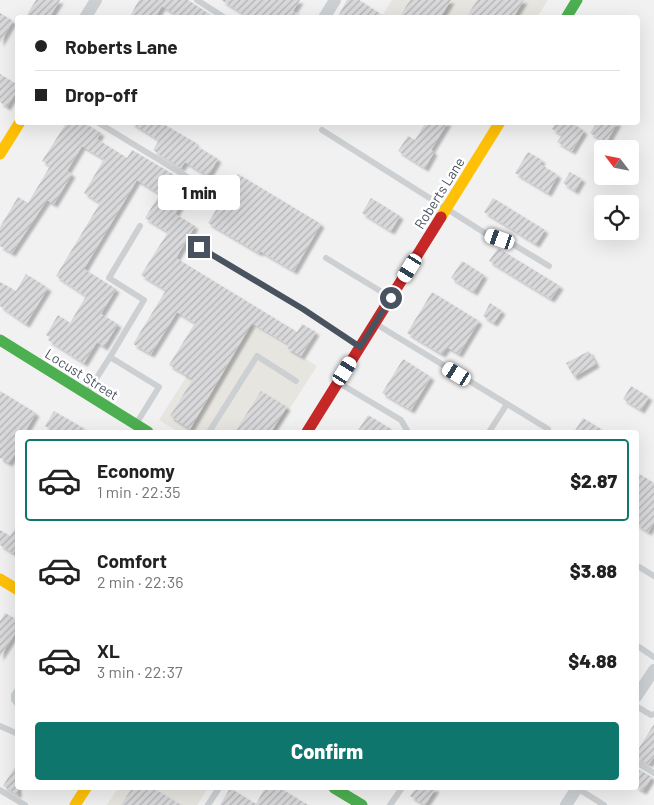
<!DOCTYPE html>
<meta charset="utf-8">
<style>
body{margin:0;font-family:Barlow,sans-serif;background:#f2f2f2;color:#222;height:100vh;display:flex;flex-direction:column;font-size:19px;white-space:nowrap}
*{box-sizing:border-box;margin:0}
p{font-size:16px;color:#767676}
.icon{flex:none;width:28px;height:28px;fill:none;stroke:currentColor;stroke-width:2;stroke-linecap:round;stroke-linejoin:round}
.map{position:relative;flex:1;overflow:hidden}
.side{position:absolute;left:15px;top:430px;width:624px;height:360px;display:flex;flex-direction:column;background:#fff;border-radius:5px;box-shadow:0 5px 20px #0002}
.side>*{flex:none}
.guide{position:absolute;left:15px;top:15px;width:625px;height:110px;border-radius:5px;box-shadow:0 5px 20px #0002;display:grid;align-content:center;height:110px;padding:0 20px;background:#fff}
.needle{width:32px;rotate:302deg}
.fabs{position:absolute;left:594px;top:140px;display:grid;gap:10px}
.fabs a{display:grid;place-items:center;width:45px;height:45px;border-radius:5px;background:#fff;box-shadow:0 5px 20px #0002;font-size:25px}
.end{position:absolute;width:22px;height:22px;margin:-11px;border:6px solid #48535f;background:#fff;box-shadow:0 0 0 2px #fff}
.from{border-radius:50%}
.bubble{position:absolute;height:35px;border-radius:5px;background:#fff;box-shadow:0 5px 20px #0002;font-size:16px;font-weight:800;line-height:35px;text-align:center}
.car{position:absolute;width:15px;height:30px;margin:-15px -8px;border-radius:6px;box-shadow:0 0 4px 1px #0007;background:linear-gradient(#fff 24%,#345 0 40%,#fff 0 76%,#345 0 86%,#fff 0)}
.guide b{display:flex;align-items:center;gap:18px;height:48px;font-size:19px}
.guide b+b{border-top:1px solid #e0e0e0}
.guide i{width:12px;height:12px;background:#222}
ul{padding:9px 0 0;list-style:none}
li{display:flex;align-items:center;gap:15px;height:82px;margin:0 10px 8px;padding:0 10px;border:2px solid transparent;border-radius:5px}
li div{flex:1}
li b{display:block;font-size:19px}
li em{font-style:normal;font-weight:800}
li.current{border-color:#0f766e}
li>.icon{width:45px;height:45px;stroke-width:1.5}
.primary-button{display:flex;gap:10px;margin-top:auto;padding:10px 20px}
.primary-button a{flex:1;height:58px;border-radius:5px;background:#0f766e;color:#fff;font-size:20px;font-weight:800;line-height:58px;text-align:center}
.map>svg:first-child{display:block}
.commercial{fill:#e6e5e0}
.building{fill:url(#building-hatch);filter:url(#shadow)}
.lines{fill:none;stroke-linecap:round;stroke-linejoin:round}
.lane{stroke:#cdd0d2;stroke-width:6}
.street{stroke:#cdd0d2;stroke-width:12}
.fast{stroke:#4caf50;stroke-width:11}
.slow{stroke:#ffc107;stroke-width:11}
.jam{stroke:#c62828;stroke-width:11}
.route{stroke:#48535f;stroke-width:6}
.labels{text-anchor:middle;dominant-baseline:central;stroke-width:5;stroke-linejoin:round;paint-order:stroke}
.street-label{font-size:14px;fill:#48535f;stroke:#fff}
</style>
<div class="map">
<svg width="654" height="805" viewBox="0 0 654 805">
<defs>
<pattern id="building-hatch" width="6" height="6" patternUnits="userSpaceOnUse" patternTransform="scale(1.25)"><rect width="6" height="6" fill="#d9d9db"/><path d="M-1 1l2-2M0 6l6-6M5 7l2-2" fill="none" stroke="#b2b3b5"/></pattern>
<filter id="shadow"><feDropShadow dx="3.5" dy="3.5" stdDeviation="1" flood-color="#0004"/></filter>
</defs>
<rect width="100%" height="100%" fill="#f2f1f1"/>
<path class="commercial" d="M 392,0 L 548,0 L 537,17 L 381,18 Z
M 228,311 L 317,366 L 275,432 L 179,432 L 159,420 Z
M 118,788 L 208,788 L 197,805 L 107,805 Z"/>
<path class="building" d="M 36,0 L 60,0 L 49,18 L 25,18 Z
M 139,0 L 188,0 L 215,18 L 181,18 L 162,6 L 155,18 L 129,18 Z
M 221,0 L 300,0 L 293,11 L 305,18 L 250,18 Z
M 347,0 L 359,0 L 387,18 L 337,18 Z
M 410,0 L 451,0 L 440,18 L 399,18 Z
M 477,0 L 524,0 L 513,18 L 466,18 Z
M 0,13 L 13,21 L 0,43 Z
M 0,74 L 18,85 L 18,89 L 7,107 L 0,102 Z
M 67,122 L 83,122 L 101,133 L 97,139 L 127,158 L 132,150 L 176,176 L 174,179 L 190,189 L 175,214 L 195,226 L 176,258 L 297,332 L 302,324 L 316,332 L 301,356 L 287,348 L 289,345 L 252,323 L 190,429 L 170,416 L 193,379 L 169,365 L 195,323 L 177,312 L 151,354 L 133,344 L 166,290 L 141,275 L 168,232 L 145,218 L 160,194 L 137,180 L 84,269 L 116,289 L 101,314 L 118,324 L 104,347 L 97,342 L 84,363 L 48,340 L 50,337 L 46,335 L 58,315 L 70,323 L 86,296 L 56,276 L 100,203 L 84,193 L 104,159 L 82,146 L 67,171 L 72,174 L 54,204 L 47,200 L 12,253 L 0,246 L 0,227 L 18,197 L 28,203 L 50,166 L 42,161 Z
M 130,122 L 160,122 L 196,143 L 195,145 L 218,159 L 208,176 L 185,162 L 181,168 L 153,150 L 159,140 Z
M 426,122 L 448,122 L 431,150 L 434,152 L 425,168 L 398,151 L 408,136 L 415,140 Z
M 556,122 L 571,122 L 584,131 L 572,151 L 557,142 L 562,135 L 552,129 Z
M 597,122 L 618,122 L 606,143 L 590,133 Z
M 528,152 L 542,160 L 540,164 L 558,175 L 548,193 L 515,173 Z
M 570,172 L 582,179 L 575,191 L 563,183 Z
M 238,174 L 321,224 L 294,271 L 260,251 L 259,253 L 208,223 Z
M 371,198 L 400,216 L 391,231 L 362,213 Z
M 493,198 L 545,230 L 536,244 L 484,212 Z
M 498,248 L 560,286 L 551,299 L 489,261 Z
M 462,261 L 484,275 L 474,292 L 451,278 Z
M 26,274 L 48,288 L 26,324 L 0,306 L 0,282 L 16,291 Z
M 432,292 L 479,321 L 459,354 L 447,347 L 442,354 L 407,333 Z
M 490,303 L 502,311 L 494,323 L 483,316 Z
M 589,351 L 596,364 L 574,377 L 566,363 Z
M 403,359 L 431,377 L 411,410 L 382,393 Z
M 631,386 L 649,397 L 641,410 L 623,399 Z
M 0,391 L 36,413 L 25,432 L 18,432 L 18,449 L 9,463 L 0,458 Z
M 261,391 L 287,407 L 271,432 L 235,432 Z
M 54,411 L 90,432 L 54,432 L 45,426 Z
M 368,415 L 396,432 L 357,432 Z
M 583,418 L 606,432 L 574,432 Z
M 636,472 L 654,483 L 654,523 L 648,532 L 636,524 Z
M 18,524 L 18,545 L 13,553 L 0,545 L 0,530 L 10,536 Z
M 5,613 L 18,620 L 18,629 L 0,657 L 0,621 Z
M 654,724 L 654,757 L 649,764 L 636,757 L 636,753 Z
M 18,762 L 18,795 L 3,786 Z
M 636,768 L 652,777 L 643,791 L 636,787 Z
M 132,788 L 153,788 L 181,805 L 121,805 Z
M 230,788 L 256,804 L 265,788 L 280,788 L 308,805 L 220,805 Z
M 416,788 L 436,788 L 425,805 L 410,796 Z"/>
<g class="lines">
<path class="lane" d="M 197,0 L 225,18
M 97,122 L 207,189
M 322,130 L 488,235 L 511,243 L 549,266
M 199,247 L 303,309 L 359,346
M 326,258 L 390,297
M 376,324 L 548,429
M 110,357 L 144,300 L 109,278 L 140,226
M 339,383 L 401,420 L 408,432
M 87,393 L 110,357 L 159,387 L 136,424
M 209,432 L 257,356 L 296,381
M 489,432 L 507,404
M 636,565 L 654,576
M 636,645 L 654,657
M 18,689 L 14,695 L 14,700 L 18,705
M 636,706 L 651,715 L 654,714
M 0,726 L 18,734
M 636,762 L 654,773
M 577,788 L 604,805
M 0,790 L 25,805
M 208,805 L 219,788
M 390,805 L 402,788"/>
<path class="street" d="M 85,18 L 96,0
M 324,18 L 335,0
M 636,697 L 654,670
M 566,805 L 577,788"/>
<path class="fast" d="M 566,18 L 577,0
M 0,340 L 148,432
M 334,788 L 362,805"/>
<path class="slow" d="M 0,154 L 20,122
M 441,217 L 500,122
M 0,579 L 18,590
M 75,805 L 86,788"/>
<path class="jam" d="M 307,432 L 441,217"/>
</g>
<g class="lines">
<path class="route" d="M 199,247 L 303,309 L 360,347 L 391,298"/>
</g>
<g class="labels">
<g class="street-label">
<text transform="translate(439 193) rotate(-58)">Roberts Lane</text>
<text transform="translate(82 374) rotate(32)">Locust Street</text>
</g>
</g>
</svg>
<div class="fabs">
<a><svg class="needle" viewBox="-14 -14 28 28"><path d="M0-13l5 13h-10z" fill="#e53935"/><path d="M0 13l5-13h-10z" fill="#767676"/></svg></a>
<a><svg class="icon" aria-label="locate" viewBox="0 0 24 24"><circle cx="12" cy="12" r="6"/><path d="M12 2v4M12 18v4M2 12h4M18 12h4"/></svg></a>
</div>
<i class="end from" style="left:391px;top:298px"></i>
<i class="end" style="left:199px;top:247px"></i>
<div class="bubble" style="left:158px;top:175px;width:82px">1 min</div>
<i class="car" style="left:500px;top:239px;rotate:289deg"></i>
<i class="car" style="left:410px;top:268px;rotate:212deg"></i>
<i class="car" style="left:345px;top:371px;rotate:32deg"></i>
<i class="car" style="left:457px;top:374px;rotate:301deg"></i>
<div class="guide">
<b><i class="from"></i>Roberts Lane</b>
<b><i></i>Drop-off</b>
</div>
<section class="side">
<ul>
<li class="current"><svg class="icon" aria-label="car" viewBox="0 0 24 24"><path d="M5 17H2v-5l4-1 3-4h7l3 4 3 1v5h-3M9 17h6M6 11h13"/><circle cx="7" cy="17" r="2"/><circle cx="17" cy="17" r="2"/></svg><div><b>Economy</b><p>1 min · 22:35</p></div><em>$2.87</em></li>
<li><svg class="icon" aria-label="car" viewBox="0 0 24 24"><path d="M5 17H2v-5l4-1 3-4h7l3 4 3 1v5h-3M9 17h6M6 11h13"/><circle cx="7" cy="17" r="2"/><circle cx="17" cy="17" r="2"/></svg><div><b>Comfort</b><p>2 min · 22:36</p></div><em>$3.88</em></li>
<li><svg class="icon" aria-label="car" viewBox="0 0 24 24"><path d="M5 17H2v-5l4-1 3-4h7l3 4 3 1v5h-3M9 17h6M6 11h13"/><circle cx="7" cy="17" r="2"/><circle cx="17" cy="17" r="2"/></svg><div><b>XL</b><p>3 min · 22:37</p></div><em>$4.88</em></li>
</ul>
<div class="primary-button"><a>Confirm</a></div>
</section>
</div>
